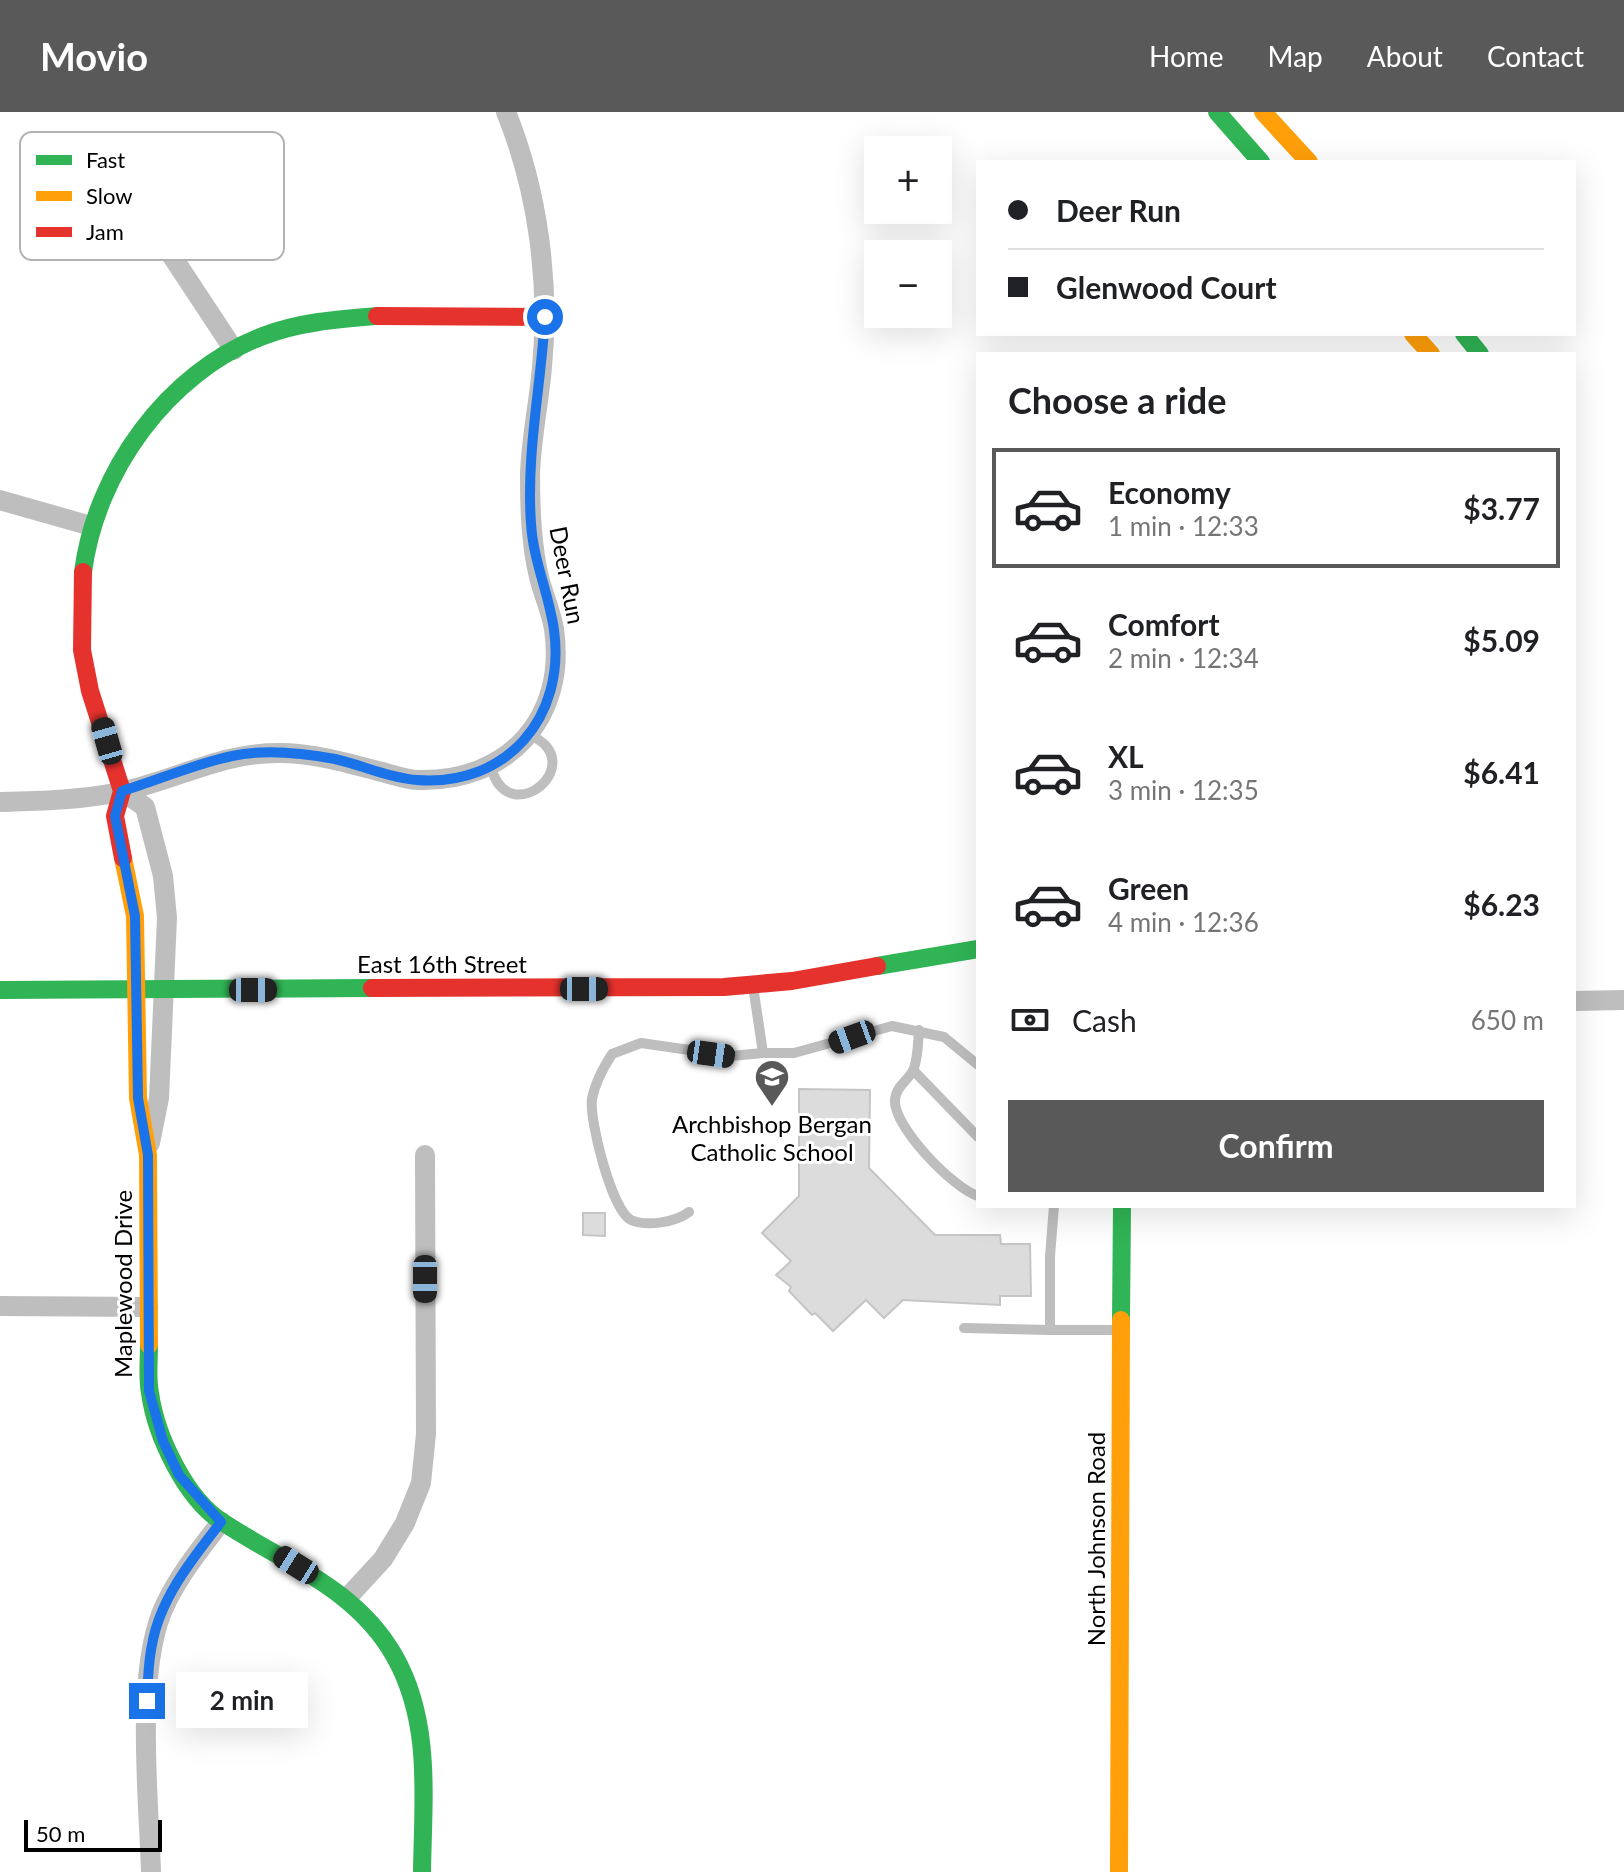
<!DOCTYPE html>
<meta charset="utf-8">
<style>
body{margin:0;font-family:Lato,sans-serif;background:#f2f2f2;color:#202124;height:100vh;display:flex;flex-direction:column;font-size:30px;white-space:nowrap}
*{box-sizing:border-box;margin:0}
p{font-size:26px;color:#757577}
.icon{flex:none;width:44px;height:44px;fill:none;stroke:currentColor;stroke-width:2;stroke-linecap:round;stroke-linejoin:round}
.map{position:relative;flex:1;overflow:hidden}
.drawer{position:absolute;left:976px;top:240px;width:600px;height:856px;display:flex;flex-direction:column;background:#fff;border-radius:0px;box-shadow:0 8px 32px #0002}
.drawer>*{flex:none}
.hud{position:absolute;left:976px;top:48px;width:600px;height:176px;border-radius:0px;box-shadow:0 8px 32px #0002;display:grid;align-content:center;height:176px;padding:0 32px;background:#fff}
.fabs{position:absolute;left:864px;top:24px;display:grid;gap:16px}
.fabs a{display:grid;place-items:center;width:88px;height:88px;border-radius:0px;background:#fff;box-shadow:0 8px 32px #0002;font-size:40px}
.scale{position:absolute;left:24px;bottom:20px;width:138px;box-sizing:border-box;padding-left:8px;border:4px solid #000;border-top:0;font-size:22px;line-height:28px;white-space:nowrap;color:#000;-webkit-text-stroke:6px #fff;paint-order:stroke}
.end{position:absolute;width:36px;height:36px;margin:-18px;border:10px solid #1a73e8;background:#fff;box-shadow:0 0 0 4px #fff}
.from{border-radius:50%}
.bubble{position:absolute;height:56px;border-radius:0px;background:#fff;box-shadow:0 8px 32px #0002;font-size:26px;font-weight:700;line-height:56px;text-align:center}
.car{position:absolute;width:24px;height:48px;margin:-24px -12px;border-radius:10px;box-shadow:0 0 6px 2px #0007;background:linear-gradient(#222 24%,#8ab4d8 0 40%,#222 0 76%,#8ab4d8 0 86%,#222 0)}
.hud b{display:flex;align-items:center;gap:28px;height:76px;font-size:30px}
.hud b+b{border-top:2px solid #e0e0e0}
.hud i{width:20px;height:20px;background:#202124}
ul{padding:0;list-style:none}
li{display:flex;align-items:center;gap:24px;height:120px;margin:0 16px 12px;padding:0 16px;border:4px solid transparent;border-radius:0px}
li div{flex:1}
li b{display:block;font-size:30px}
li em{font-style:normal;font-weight:700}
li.on{border-color:#595959}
li>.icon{width:72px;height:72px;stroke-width:1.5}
h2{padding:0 32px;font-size:36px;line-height:96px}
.pay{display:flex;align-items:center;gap:20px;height:88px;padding:0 32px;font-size:30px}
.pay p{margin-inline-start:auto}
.button{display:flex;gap:16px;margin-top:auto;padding:16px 32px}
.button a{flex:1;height:92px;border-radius:0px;background:#595959;color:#fff;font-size:32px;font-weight:700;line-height:92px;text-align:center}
header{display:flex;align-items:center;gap:48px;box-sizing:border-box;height:112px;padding:0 40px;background:#595959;color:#fff}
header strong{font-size:38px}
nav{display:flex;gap:44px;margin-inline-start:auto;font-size:28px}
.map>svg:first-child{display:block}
.building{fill:#dcdcdc;stroke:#c5c5c5;stroke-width:2}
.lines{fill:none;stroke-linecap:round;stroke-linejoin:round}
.lane{stroke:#bebebe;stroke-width:10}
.street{stroke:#bebebe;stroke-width:20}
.fast{stroke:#30b455;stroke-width:18}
.slow{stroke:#ff9f0a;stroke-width:18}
.jam{stroke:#e5322d;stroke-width:18}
.route{stroke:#1a73e8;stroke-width:10}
.labels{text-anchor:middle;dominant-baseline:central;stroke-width:6;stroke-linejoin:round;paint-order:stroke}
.street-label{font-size:24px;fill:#000;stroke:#fff}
.poi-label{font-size:24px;fill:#000;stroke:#fff}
.key{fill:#fff;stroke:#b2b2b2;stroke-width:2}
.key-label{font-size:22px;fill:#000}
</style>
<header>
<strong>Movio</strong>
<nav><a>Home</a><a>Map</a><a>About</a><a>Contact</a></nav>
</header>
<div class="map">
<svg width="1624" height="1760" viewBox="0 0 1624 1760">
<rect width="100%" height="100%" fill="#fff"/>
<path class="building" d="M 799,977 L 870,978 L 869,1056 L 935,1123 L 1000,1123 L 1001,1132 L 1030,1132 L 1031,1184 L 1000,1184 L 1000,1193 L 903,1188 L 884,1206 L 866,1188 L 833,1219 L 815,1201 L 812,1203 L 789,1179 L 791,1175 L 776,1163 L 791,1149 L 762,1121 L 799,1084 Z
M 583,1101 L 605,1101 L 605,1124 L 583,1123 Z"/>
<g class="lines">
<path class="lane" d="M 491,655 C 508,721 592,651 530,623
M 919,918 C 918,930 918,945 914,956 C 910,968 897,972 895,987 C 892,1014 954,1077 978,1084
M 763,941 L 794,941 L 892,914 L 944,925 L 978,953
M 914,959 L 978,1025
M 1054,1094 L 1050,1144 L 1050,1218 L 1120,1218
M 689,1100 C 676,1110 647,1115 631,1108 C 612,1099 589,1008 592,987 C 595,971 603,956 612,942 L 641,931 L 731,944 L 763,941 L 753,874
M 964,1216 L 1050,1218"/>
<path class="street" d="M 137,91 L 234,238
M 0,388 L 91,414
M 122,679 L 145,695 L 163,764 L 167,806 L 159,986 L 150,1031
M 0,690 C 40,689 81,688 120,680 C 177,668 223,639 284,641 C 316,642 347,651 378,659 C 391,662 406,668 419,668 C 508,670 567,606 554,517 C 551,499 543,482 539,465 C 531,432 530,397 530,363 C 531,326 539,291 542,255 C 550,170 538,79 506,0
M 1574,889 L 1624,888
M 0,1194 L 148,1195
M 348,1485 L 383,1447 L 405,1411 L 421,1371 L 426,1322 L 425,1043
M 151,1760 C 149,1687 134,1554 166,1491 C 180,1462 201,1436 221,1410"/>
<path class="fast" d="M 1217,0 L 1261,50
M 1464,222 L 1480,242
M 83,460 C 96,360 167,261 263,224 C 299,210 339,207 377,204
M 877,854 L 978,837
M 0,878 L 372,876
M 1121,1208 L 1122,1094
M 149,1233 C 149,1249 147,1266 150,1281 C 156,1324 186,1388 224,1411 C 285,1451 357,1477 395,1545 C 432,1611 423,1687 422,1760"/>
<path class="slow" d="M 1263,0 L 1309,50
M 1413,222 L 1431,242
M 123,746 L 135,804 L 138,986 L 148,1043 L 149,1233
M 1119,1760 L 1121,1208"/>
<path class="jam" d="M 377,204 L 545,205
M 83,460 L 82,538 L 90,579 L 122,679 L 115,704 L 123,746
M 372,876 L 724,875 L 792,869 L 877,854"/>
</g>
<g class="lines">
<path class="route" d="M 147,1589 C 148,1570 148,1551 152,1533 C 160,1486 193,1446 221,1410 L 179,1363 L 163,1329 L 149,1279 L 148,1043 L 138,986 L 135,804 L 115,704 L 122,679 C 158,668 195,652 232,644 C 264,637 303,641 335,647 C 362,653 389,666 417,668 C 507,675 566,605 554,518 C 549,482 533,448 531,411 C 526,342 541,274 545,205"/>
</g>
<defs>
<symbol id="school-pin" viewBox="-11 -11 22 30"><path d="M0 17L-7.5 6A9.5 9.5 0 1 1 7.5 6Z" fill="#595959" stroke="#fff"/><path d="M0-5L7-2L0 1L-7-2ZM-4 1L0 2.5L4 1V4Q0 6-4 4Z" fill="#fff"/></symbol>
</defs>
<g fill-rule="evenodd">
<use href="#school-pin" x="752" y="945" width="40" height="54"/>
</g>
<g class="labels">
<g class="street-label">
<text transform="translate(568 463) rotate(79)">Deer Run</text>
<text x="442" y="851">East 16th Street</text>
<text transform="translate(122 1172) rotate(-90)">Maplewood Drive</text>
<text transform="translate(1095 1427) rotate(-90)">North Johnson Road</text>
</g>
<g class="poi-label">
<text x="772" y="1011">Archbishop Bergan<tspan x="772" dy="28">Catholic School</tspan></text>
</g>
</g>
<rect x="20" y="20" width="264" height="128" rx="12" class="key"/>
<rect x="36" y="43" width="36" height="10" fill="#30b455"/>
<rect x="36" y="79" width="36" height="10" fill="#ff9f0a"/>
<rect x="36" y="115" width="36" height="10" fill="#e5322d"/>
<g class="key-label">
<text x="86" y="56">Fast</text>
<text x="86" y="92">Slow</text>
<text x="86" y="128">Jam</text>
</g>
</svg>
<div class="fabs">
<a>+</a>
<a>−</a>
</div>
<div class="scale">50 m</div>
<i class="end from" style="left:545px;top:205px"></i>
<i class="end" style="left:147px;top:1589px"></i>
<div class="bubble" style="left:176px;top:1560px;width:132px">2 min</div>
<i class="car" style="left:107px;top:629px;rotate:344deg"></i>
<i class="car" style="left:584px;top:877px;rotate:90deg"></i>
<i class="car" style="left:253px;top:878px;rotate:90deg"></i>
<i class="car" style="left:852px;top:925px;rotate:250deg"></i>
<i class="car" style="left:711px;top:942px;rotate:98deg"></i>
<i class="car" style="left:425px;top:1167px;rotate:180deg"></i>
<i class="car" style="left:296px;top:1453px;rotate:302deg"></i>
<div class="hud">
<b><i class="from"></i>Deer Run</b>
<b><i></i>Glenwood Court</b>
</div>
<section class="drawer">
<h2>Choose a ride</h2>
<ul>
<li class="on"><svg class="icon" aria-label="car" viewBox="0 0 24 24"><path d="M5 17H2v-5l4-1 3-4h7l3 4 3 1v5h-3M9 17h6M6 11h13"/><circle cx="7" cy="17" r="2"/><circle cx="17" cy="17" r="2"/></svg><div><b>Economy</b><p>1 min · 12:33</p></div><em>$3.77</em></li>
<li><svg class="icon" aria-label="car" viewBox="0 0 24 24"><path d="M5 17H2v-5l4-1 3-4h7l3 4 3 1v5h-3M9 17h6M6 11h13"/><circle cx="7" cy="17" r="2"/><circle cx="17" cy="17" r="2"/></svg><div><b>Comfort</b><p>2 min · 12:34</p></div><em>$5.09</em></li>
<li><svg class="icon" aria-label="car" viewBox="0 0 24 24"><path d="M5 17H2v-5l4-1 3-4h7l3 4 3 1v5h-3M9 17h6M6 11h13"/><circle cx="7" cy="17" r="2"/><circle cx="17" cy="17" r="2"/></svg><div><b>XL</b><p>3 min · 12:35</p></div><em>$6.41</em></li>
<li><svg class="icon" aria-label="car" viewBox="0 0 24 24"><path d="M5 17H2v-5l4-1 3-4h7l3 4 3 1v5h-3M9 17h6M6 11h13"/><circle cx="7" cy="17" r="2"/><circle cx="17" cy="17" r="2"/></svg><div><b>Green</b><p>4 min · 12:36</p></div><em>$6.23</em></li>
</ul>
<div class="pay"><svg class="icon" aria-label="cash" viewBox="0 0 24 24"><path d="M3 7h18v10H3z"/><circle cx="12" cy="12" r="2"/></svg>Cash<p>650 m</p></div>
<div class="button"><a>Confirm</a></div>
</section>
</div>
